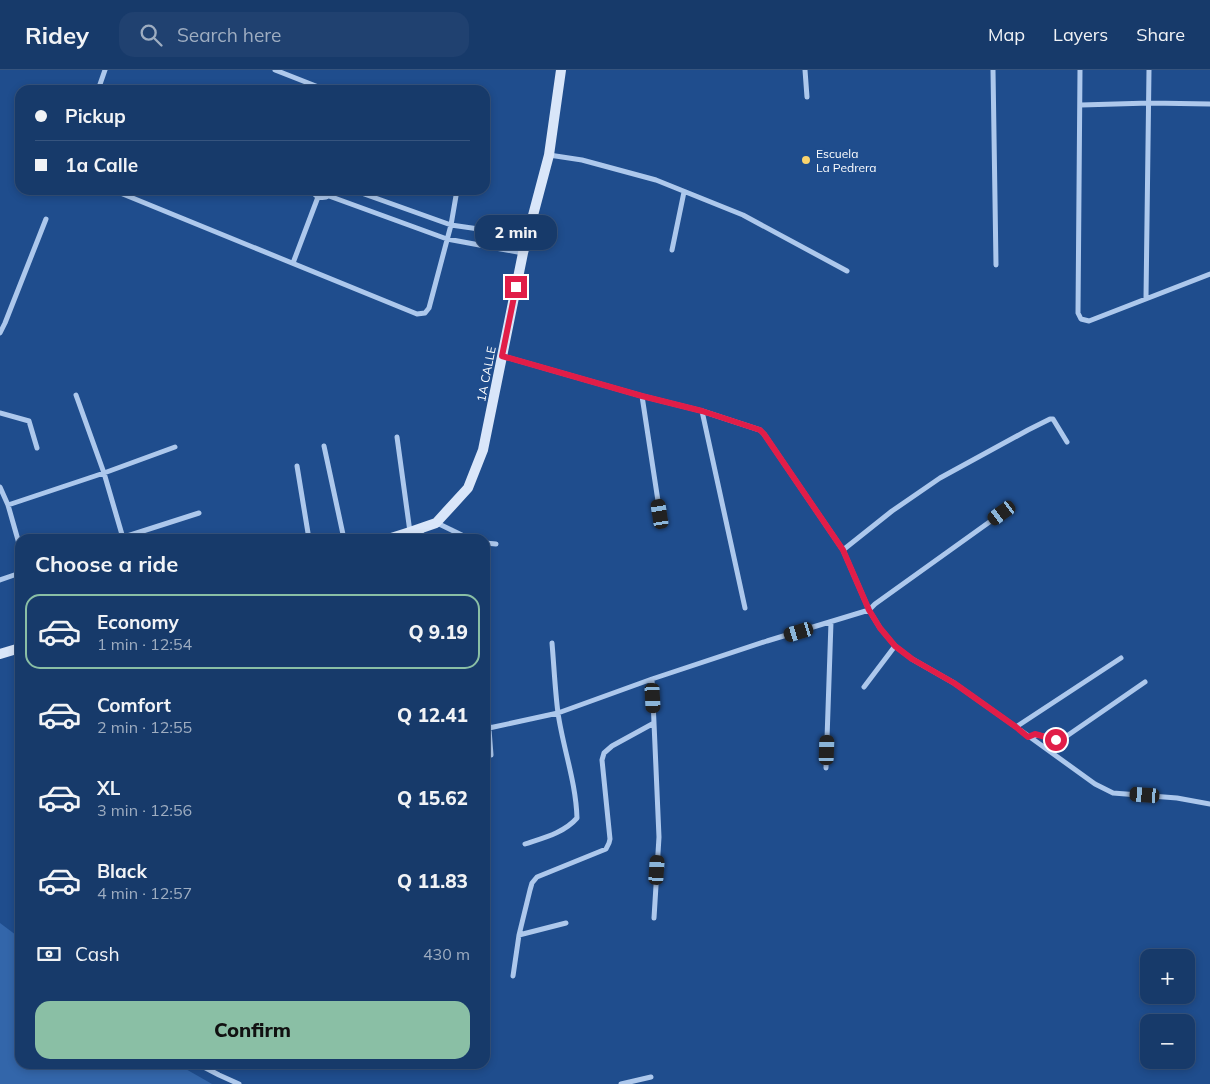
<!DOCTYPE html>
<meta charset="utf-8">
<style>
body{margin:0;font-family:Mulish,sans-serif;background:#204170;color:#f1f3f6;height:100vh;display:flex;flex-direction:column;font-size:19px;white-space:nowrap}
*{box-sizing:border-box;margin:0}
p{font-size:16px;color:#9eadc1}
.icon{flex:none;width:28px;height:28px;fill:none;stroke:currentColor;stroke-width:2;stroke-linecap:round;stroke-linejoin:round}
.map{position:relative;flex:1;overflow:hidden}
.details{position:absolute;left:15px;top:464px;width:475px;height:535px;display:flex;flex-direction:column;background:#173a6a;border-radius:15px;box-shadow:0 2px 8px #0003,0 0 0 1px #36547e}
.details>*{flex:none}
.hud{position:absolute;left:15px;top:15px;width:475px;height:110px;border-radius:15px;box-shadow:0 2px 8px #0003,0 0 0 1px #36547e;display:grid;align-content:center;height:110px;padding:0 20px;background:#173a6a}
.buttons{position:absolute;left:1140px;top:879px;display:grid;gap:10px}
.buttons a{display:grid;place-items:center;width:55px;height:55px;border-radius:10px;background:#173a6a;box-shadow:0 2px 8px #0003,0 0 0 1px #36547e;font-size:25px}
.end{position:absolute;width:22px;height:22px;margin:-11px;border:6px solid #e11d48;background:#fff;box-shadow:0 0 0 2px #fff}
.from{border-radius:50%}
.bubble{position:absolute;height:35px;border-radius:15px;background:#173a6a;box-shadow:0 2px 8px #0003,0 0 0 1px #36547e;font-size:16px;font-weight:800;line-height:35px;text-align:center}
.car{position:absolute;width:15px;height:30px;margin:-15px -8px;border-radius:6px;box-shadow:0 0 4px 1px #0007;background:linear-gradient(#222 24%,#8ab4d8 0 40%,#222 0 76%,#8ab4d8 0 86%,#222 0)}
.hud b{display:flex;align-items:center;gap:18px;height:48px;font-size:19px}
.hud b+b{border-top:1px solid #36547e}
.hud i{width:12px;height:12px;background:#f1f3f6}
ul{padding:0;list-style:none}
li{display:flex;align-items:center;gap:15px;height:75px;margin:0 10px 8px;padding:0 10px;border:2px solid transparent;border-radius:15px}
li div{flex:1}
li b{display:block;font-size:19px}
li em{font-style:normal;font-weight:800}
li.current{border-color:#8abfa5}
li>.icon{width:45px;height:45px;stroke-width:1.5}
h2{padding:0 20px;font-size:22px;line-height:60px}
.pay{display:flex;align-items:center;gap:12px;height:55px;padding:0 20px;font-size:19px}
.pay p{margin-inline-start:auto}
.cta{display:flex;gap:10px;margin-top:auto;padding:10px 20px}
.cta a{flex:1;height:58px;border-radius:15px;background:#8abfa5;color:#111;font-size:20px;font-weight:800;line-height:58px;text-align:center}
header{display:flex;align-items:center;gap:30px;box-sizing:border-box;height:70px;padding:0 25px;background:#173a6a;border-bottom:1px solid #36547e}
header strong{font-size:24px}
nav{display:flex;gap:28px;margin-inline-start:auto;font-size:18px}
.search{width:350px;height:45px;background:#204170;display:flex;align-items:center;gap:12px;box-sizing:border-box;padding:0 18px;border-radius:15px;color:#9eadc1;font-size:19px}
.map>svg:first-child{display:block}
.green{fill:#36a}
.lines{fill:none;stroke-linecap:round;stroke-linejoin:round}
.street{stroke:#adc8ec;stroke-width:5}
.secondary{stroke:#d9e6f9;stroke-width:10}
.route{stroke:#e11d48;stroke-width:6}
.poi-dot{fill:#fad46d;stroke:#1f4d8d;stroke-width:2}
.labels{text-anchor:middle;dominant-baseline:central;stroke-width:4;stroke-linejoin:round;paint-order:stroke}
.poi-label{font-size:12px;fill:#fff;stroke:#1f4d8d;text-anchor:start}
.street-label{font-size:12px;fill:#fff;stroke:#1f4d8d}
</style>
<header>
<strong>Ridey</strong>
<div class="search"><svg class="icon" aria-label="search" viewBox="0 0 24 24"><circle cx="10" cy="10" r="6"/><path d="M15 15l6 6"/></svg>Search here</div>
<nav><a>Map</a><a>Layers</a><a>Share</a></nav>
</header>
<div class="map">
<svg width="1210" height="1014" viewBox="0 0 1210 1014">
<rect width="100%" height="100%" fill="#1f4d8d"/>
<path class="green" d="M 0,853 L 20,868 L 20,994 L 177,994 L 212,1014 L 0,1014 Z"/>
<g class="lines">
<path class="street" d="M 275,0 L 326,20
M 805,0 L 807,27
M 993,0 L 996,195
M 1080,0 L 1078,243 L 1081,249 L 1089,251 L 1210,204
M 98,20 L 105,0
M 1081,35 L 1150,33 L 1210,34
M 549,85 L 582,90 L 656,110 L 743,145 L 847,201
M 113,120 L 417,244 L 425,243 L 429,238 L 451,155 L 457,120
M 311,120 C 317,130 328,130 334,120
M 353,120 L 451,155 L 528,166
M 329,126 L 447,169 L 523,183
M 672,180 L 684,122
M 293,193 L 318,127
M 1146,228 L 1149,0
M 0,263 L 5,253 L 46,149
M 502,286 L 642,326 L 702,341 L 760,360 L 764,364 L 843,480 L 869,540 L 880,558 L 895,576 L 912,589 L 954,613 L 1016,657 L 1095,714 L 1113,723 L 1177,728 L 1210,734
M 76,325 L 104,403 L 123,468
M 642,326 L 660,444
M 702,341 L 745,538
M 0,343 L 29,351 L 37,378
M 397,367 L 410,462
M 324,376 L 344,469
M 297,396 L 309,469
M 0,417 L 8,435 L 20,477
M 8,435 L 104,403 L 175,377
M 437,453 L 470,469
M 421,459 L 422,469
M 121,468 L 199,443
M 485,473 L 496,474
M 843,480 L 892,441 L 940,408 L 1028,360 L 1050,349 L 1053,349 L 1067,372
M 0,510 L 20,503
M 485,608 L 491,685
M 864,617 L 895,576
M 1016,657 L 1121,588
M 489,658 L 558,643 L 652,609 L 767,571 L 869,540 L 875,534 L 1002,443
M 1029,667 C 1040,662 1049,669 1061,670 L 1145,612
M 826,698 L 831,552
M 525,774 C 543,768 564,763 577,748 C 576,712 563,678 558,643 C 555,620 554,596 552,573
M 654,848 L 659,767 L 654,653
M 566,853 L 519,865 L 530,820 L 532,813 L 537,807 L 606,779 L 609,773 L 610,769 L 602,690 L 604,683 L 612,676 L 654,653 L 652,609
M 513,906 L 519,865
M 198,994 L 219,1005 L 239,1014
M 621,1014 L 651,1007"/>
<path class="secondary" d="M 388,469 L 410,462 L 436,453 L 468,418 L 483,380 L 523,183 L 549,85 L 561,0
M 0,584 L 20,578"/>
</g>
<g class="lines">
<path class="route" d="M 516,217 L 502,286 L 642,326 L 702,341 L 760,360 L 764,364 L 843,480 L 869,540 L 880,558 L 895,576 L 912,589 L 954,613 L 1016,657 L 1028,667 L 1035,664 L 1056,670"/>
</g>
<circle class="poi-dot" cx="806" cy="90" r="5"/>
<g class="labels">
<g class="poi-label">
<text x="816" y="83">Escuela<tspan x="816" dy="14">La Pedrera</tspan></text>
</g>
<g class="street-label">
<text transform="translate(486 304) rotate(-79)">1A CALLE</text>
</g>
</g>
</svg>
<div class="buttons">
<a>+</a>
<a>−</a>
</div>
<i class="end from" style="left:1056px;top:670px"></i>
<i class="end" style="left:516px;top:217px"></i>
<div class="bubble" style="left:475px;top:145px;width:82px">2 min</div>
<i class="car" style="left:1002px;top:443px;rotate:234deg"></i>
<i class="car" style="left:660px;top:444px;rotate:351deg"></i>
<i class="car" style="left:799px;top:562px;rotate:253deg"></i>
<i class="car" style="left:653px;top:628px;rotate:177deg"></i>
<i class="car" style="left:827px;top:680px;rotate:2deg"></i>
<i class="car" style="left:1145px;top:725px;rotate:274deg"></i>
<i class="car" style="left:657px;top:800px;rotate:4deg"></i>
<div class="hud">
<b><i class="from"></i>Pickup</b>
<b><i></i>1a Calle</b>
</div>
<section class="details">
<h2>Choose a ride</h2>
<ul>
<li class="current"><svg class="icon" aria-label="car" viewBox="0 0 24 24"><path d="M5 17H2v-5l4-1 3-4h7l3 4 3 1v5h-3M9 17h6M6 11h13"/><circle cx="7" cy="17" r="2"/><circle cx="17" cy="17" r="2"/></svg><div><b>Economy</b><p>1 min · 12:54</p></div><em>Q 9.19</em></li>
<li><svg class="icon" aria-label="car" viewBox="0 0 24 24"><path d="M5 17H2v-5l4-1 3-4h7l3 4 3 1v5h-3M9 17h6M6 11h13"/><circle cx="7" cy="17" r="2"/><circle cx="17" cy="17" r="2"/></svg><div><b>Comfort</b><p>2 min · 12:55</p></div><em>Q 12.41</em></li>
<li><svg class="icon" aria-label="car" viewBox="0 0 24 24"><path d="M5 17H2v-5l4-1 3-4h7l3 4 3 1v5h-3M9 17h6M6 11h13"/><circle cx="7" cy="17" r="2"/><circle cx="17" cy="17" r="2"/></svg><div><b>XL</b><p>3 min · 12:56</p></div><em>Q 15.62</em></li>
<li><svg class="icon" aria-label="car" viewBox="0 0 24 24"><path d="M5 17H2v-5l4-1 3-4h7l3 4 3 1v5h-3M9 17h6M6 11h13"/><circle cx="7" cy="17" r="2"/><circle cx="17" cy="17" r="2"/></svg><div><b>Black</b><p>4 min · 12:57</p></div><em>Q 11.83</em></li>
</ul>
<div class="pay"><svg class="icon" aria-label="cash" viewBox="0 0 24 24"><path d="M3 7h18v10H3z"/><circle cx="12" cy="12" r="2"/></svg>Cash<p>430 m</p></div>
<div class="cta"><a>Confirm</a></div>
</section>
</div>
